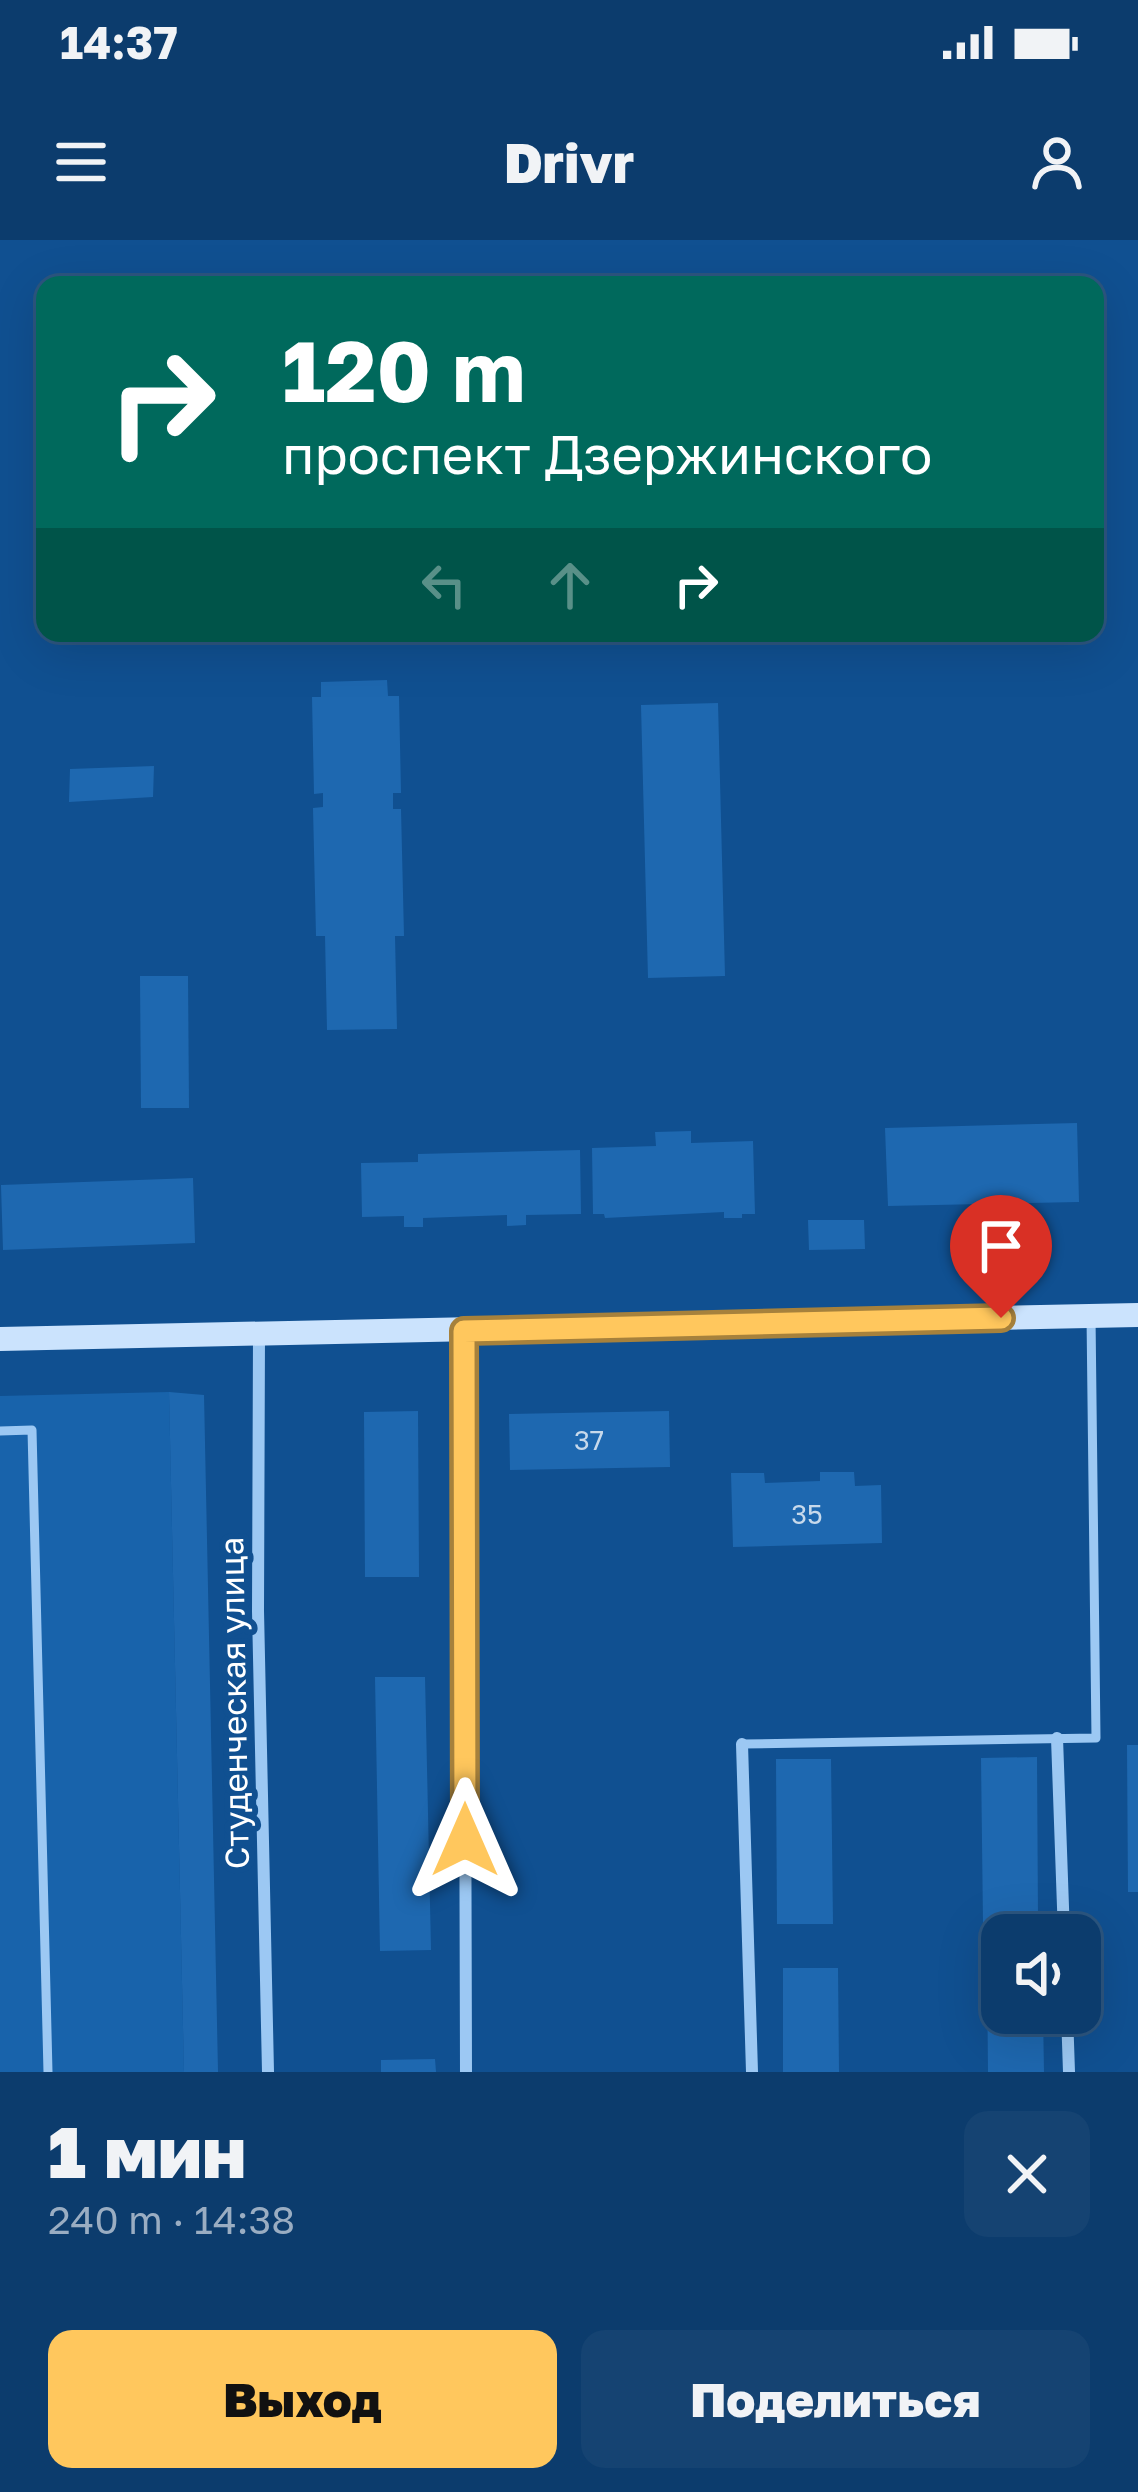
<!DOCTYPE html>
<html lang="ru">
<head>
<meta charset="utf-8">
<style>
	body { margin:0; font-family:"Golos Text",sans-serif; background:#154372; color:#f1f3f6; height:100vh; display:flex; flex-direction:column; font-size:45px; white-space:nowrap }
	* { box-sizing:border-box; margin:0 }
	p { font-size:39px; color:#9aadc2 }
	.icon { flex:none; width:66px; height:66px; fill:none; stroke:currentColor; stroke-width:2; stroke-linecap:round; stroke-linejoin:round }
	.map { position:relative; height:1832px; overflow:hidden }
	.sheet { display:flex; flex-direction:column; background:#0c3c6d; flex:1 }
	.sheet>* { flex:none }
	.banner { position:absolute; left:36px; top:36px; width:1068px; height:366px; border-radius:24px; box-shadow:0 12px 48px #0002,0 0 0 3px #2c5680; background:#00695c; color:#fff; overflow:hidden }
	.tools { position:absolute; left:981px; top:1674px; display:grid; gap:24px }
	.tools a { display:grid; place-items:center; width:120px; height:120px; border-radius:24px; background:#0c3c6d; box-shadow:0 12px 48px #0002,0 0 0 3px #2c5680; font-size:60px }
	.pin { position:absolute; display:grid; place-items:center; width:102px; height:102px; color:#fff; margin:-123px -51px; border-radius:50% 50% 50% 0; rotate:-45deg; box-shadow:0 0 12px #0007 }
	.pin .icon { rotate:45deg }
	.me { position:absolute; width:132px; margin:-66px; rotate:0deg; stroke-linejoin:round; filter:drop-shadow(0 0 9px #0008) }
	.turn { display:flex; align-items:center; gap:42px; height:252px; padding:0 48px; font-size:54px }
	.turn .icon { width:156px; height:156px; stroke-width:2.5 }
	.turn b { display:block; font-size:84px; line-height:102px }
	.lanes { display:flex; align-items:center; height:114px; padding:0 48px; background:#0003; justify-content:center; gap:60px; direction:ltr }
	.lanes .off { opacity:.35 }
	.round { display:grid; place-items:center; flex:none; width:126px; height:126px; border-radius:24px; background:#154372 }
	.headline { display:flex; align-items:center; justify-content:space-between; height:204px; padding:0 48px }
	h1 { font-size:72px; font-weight:800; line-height:90px }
	.primary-button { display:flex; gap:24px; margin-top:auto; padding:24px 48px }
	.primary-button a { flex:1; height:138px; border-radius:24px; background:#ffc75d; color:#111; font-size:48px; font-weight:800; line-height:138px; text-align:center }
	.primary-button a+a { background:#154372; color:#f1f3f6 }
	.status { display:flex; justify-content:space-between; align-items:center; height:84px; padding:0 60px; background:#0c3c6d; direction:ltr }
	.status svg { height:33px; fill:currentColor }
	header { display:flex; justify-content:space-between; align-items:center; height:156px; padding:0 48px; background:#0c3c6d; font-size:54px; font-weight:800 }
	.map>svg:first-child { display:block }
	.green { fill:#1863ab }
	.building { fill:#1e68b0 }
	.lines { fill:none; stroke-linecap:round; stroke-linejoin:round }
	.service { stroke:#9cc8f3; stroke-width:9 }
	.minor { stroke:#9cc8f3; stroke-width:12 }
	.secondary { stroke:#cbe3fd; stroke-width:24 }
	.route-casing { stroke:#a6813c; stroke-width:30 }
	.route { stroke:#ffc75d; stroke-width:21 }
	.labels { text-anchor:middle; stroke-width:12; stroke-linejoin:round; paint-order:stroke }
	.number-label { font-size:27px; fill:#c7d9eb }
	.street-label { font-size:33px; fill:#fff; stroke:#105091 }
</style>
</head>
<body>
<div class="status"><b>14:37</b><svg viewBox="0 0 49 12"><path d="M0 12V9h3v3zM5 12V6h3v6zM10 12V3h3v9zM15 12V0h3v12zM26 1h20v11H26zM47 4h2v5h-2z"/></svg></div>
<header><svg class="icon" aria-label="menu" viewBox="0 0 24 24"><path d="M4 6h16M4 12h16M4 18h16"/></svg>Drivr<svg class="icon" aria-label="person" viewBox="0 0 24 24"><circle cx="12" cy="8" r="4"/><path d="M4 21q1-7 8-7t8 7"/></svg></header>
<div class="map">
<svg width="1138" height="1832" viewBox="0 0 1138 1832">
	<rect width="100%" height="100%" fill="#105091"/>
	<polygon class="green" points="169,1152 184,1832 0,1832 0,1156"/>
	<g class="building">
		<polygon points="387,440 388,456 399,456 401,553 393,553 393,569 401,569 404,696 395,696 397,789 327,790 325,696 316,696 313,568 323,567 323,553 314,554 312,457 321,457 321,442"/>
		<polygon points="718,463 725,736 648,738 641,465"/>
		<polygon points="154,526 153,557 69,562 70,529"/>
		<polygon points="140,736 188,736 189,868 141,868"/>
		<polygon points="1077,883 1079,962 888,966 885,888"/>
		<polygon points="691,891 691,903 753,901 755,974 742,974 742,978 724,978 724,972 605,978 604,974 593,974 592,908 656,906 655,892"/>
		<polygon points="580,910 581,974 526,975 526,985 507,986 507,975 423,978 423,987 404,987 404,976 362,977 361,923 418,922 418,914"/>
		<polygon points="193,938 195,1003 3,1010 1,945"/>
		<polygon points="808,980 864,980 865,1009 809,1010"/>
		<polygon points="169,1152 204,1155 218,1832 184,1832"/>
		<polygon points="418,1171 419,1337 365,1337 364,1172"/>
		<polygon points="669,1171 670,1227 510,1230 509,1174"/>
		<polygon points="820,1232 854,1232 855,1246 881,1245 882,1303 733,1307 731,1233 764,1233 765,1243 820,1241"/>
		<polygon points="375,1437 425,1437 431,1710 380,1711"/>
		<polygon points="1127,1505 1138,1505 1138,1652 1128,1652"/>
		<polygon points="1037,1517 1038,1682 983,1683 981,1518"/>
		<polygon points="776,1519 831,1519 833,1684 777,1684"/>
		<polygon points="783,1728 838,1728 839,1832 783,1832"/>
		<polygon points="987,1730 1002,1730 1002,1773 1043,1773 1044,1832 988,1832"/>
		<polygon points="435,1819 436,1832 381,1832 381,1820"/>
	</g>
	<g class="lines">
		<g class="service">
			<polyline points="0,1191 32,1190 48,1832"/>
			<polyline points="742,1504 1096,1498 1091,1076"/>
		</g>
		<g class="minor">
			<polyline points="464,1091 466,1832"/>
			<polyline points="259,1094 258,1371 268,1832"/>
			<polyline points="1057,1498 1064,1695"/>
			<polyline points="742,1504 752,1832"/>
			<polyline points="1067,1773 1069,1832"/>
		</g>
		<polyline class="secondary" points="0,1099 1138,1075"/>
	</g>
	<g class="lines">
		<defs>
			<polyline id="route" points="465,1600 464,1091 1001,1078"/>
		</defs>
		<use href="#route" class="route-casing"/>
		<use href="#route" class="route"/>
	</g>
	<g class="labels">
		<g class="number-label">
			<text x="589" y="1210">37</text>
			<text x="807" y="1284">35</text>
		</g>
		<g class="street-label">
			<text transform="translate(234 1463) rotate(-91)" y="12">Студенческая улица</text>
		</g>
	</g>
</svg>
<div class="tools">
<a><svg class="icon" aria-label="sound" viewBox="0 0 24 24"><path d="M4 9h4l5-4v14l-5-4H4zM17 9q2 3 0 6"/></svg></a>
</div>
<div class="pin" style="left:1001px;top:1078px;background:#d93025"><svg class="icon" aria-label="arrive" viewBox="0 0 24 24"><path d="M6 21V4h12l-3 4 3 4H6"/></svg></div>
<svg class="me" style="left:465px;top:1600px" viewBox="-20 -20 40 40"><path d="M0-17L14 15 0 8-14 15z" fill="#ffc75d" stroke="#fff" stroke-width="4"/></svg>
<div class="banner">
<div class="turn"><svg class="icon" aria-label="right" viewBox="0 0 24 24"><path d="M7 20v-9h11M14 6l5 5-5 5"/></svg><div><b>120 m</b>проспект Дзержинского</div></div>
<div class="lanes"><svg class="icon off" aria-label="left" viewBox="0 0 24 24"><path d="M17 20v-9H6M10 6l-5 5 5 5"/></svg><svg class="icon off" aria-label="ahead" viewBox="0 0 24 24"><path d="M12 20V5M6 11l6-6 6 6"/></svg><svg class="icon" aria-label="right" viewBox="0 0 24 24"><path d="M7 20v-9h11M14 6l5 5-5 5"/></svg></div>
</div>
</div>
<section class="sheet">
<div class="headline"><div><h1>1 мин</h1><p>240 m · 14:38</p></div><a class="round"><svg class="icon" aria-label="close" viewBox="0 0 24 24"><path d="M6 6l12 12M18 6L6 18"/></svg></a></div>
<div class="primary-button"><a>Выход</a><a>Поделиться</a></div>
</section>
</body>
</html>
